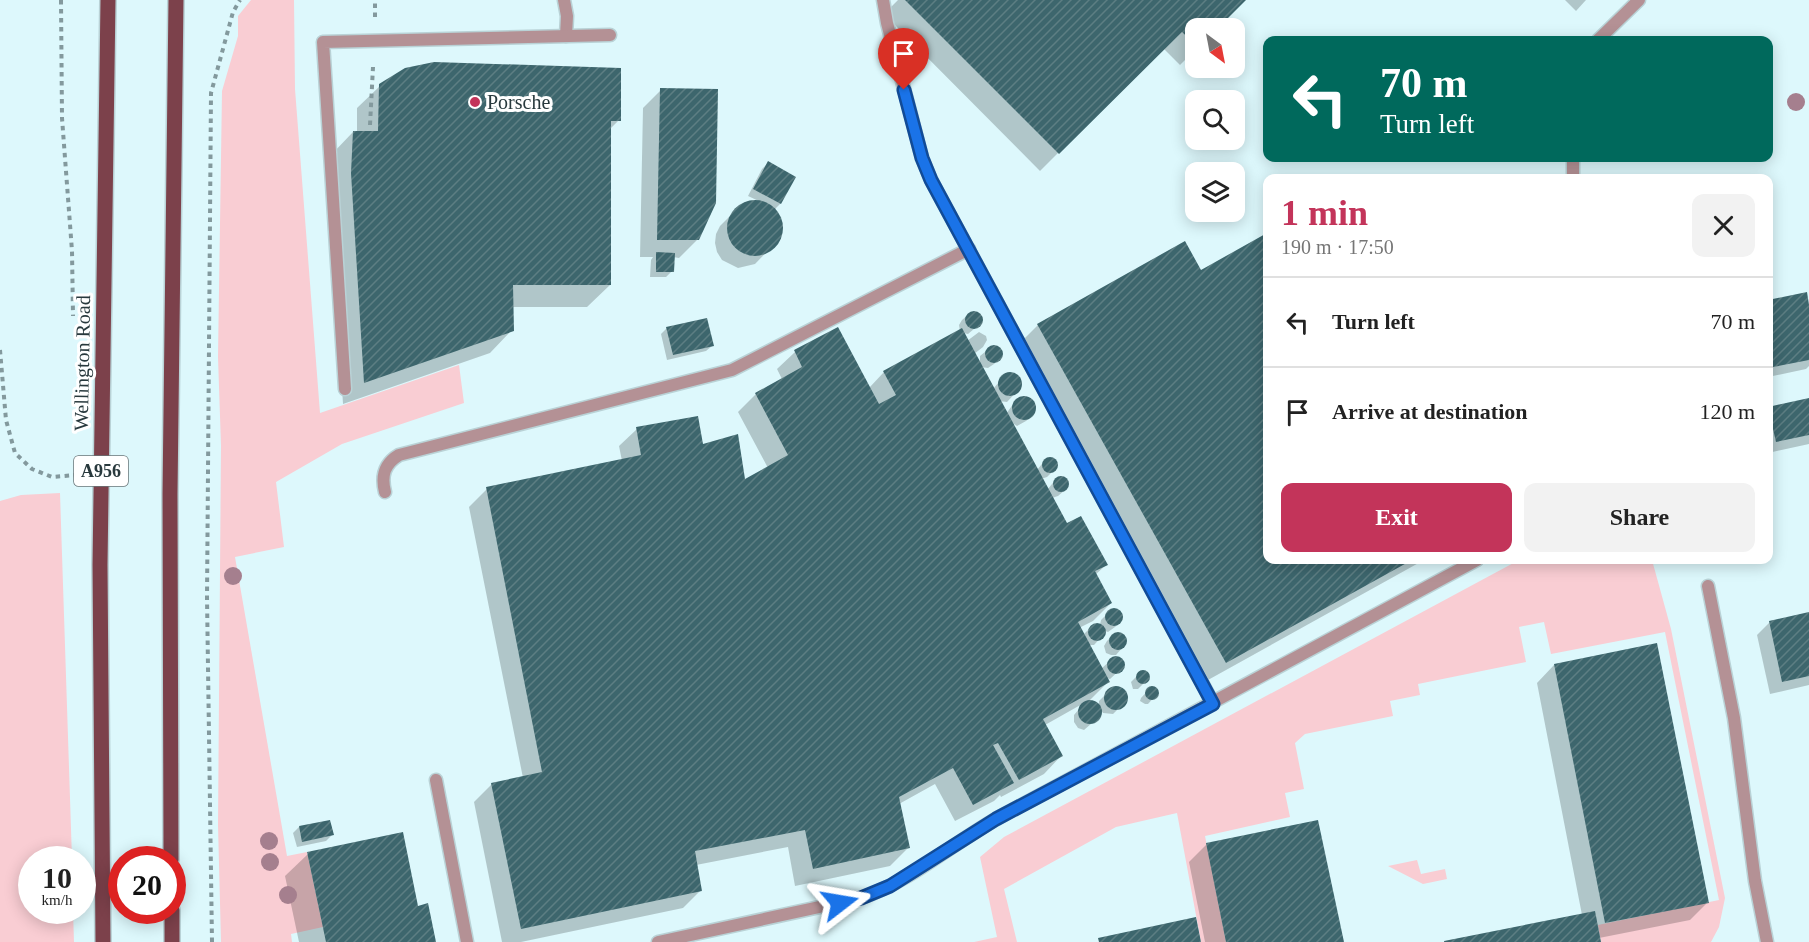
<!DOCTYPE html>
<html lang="en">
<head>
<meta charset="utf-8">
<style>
	body { margin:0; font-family:Georgia,serif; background:#f2f2f2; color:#222; height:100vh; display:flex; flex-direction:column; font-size:22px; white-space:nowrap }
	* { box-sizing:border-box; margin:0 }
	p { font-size:20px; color:#767676 }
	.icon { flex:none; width:33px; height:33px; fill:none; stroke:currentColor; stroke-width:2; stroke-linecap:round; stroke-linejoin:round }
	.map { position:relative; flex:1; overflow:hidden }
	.sheet { position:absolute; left:1263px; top:174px; width:510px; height:390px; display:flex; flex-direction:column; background:#fff; border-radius:12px; box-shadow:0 3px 15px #0003 }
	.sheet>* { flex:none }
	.top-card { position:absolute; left:1263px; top:36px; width:510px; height:126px; border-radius:12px; box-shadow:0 3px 15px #0003; background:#00695c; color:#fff; overflow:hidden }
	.needle { width:39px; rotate:148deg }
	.controls { position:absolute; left:1185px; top:18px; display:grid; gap:12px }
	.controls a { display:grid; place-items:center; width:60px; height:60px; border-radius:12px; background:#fff; box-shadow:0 3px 15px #0003; font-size:30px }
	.speed { position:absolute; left:18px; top:846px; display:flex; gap:12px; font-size:30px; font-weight:700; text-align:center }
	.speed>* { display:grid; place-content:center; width:78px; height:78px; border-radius:50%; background:#fff; box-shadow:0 3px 15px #0003; line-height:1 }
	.speed small { font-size:15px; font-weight:400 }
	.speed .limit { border:9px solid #d22; background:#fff; color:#111 }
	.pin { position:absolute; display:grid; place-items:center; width:51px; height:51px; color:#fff; margin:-62px -26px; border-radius:50% 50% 50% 0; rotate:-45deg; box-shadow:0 0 6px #0007 }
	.pin .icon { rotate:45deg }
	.me { position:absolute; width:66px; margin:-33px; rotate:76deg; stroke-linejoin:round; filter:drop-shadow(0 0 4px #0008) }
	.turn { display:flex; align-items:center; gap:21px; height:126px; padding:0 18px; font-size:27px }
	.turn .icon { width:78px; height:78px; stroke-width:2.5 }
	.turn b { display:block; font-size:42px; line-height:51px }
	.round { display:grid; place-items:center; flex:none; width:63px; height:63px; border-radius:12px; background:#f2f2f2 }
	.headline { display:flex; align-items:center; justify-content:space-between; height:102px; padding:0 18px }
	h1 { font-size:36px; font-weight:700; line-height:45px; color:#c3345a }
	.cta { display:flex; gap:12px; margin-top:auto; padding:12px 18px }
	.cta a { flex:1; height:69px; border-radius:12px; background:#c3345a; color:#fff; font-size:24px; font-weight:700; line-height:69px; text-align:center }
	.cta a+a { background:#f2f2f2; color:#222 }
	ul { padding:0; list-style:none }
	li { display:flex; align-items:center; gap:18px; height:90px; padding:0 18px; border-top:2px solid #e0e0e0 }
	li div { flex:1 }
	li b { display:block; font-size:22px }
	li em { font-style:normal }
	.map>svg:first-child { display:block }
	.green { fill:#f9cdd3 }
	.shadow { fill:#0003 }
	.building { fill:url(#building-hatch) }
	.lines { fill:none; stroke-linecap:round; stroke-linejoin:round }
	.service-casing { stroke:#b9d2d6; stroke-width:15 }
	.primary-casing { stroke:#b9d2d6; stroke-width:18 }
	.path { stroke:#83999d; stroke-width:4; stroke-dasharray:4.5 4.5; stroke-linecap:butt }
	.service { stroke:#b49195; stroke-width:12 }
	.primary { stroke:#7c414b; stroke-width:15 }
	.tree { fill:#a57f8e }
	.route-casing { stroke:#114b97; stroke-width:15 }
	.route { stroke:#1a73e8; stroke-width:10 }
	.poi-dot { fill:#c3345a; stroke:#fff; stroke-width:2 }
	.labels { text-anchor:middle; stroke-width:6; stroke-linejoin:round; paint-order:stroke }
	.shield { fill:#fff; stroke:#687477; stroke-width:1.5 }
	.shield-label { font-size:18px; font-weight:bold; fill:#28393d }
	.poi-label { font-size:20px; fill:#28393d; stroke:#fff; text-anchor:start }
	.street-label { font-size:20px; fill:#28393d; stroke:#fff }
</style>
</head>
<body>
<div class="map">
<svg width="1809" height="942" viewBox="0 0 1809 942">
	<defs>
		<pattern id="building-hatch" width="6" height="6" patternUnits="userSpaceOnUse" patternTransform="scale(1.5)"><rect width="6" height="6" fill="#3d666d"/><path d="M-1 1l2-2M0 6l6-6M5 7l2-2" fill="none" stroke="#5d7e83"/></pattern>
	</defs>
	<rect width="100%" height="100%" fill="#ddf8fc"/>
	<g class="green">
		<polygon points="251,0 294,0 295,89 320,413 459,365 464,403 342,444 276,482 284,547 235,557 287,856 307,852 323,927 291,934 292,942 221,942 218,825 221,446 218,357 222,91 238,36 238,16"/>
		<polygon points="60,493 72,859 32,860 32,910 73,911 74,942 0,942 0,501 21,495"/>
		<polygon points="1519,560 1652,560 1671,629 1725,898 1719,927 1711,942 1601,942 1598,925 1719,900 1665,632 1551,654 1544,622 1519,627 1526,662 1418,684 1420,695 1390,701 1393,716 1305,734 1295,743 1304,789 1285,793 1290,817 1205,836 1226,942 1201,942 1177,813 1116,827 1004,889 1017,942 974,942 997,937 980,857 1004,837"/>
		<polygon points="1417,860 1421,874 1445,869 1447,879 1423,884 1388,866"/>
	</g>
	<g class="shadow">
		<polygon points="898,0 1244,0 1216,28 1196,28 1196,49 1180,65 1163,48 1040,171 884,14"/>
		<polygon points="1565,0 1586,0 1576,11"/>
		<polygon points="380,86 619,120 609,130 610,285 587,307 512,307 512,330 490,353 343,404 330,197 331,155 353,132 357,132 357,108"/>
		<polygon points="661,90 697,240 679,258 673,257 672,271 666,277 650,277 651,260 653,257 640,257 643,108"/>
		<polygon points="768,163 794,177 780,204 774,210 781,222 779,239 755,264 738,268 722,260 717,252 715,243 716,234 720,226 740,206 748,203 763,203 748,196 762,169"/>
		<polygon points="1266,235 1268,560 1424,560 1208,680 1020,343 1038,325 1200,272"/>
		<polygon points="1768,302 1809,312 1809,366 1806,369 1768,377"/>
		<polygon points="976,313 981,318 981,323 968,334 963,333 967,341 979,332 986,336 987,340 983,347 974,354 980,365 980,356 991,347 998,348 1001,352 1001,357 994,364 988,368 981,367 993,389 1006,374 1013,374 1019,378 1020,388 1007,402 999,401 1006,414 1016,400 1023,397 1030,399 1035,408 1033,415 1026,421 1017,426 1011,422 1037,470 1046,459 1050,458 1056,462 1057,466 1054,470 1047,477 1041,479 1047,490 1057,478 1061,477 1067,481 1068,485 1065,490 1058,496 1052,498 1066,525 1106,565 1095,575 1111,603 1093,621 1079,628 1083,635 1094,624 1100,625 1101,620 1111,610 1119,611 1122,615 1121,621 1115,627 1108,632 1105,631 1104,634 1094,645 1088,645 1101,669 1113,658 1121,659 1123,667 1110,679 1106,678 1108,682 1087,703 1095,703 1099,709 1099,701 1111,689 1121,689 1126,697 1124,703 1113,714 1103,713 1101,710 1099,717 1084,730 1078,728 1074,722 1074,715 1084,703 1045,725 1061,756 1044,774 1001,797 1000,795 994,801 955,821 935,784 899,804 908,848 890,866 795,886 788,847 696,865 701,890 683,908 521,942 502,942 474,802 492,784 523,778 469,507 487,489 622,461 619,446 637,429 702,445 743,481 768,468 738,412 756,394 782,379 777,369 795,352 837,329 869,388 884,372 960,331 959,325 962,320 969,314"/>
		<polygon points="667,328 712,346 706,351 667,360 661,334"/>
		<polygon points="1809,400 1809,444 1768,453 1769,408"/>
		<polygon points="1809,614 1809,685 1770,694 1757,635 1769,623"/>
		<polygon points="1121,634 1125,637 1126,642 1122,648 1116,655 1111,655 1106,653 1104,646 1107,641 1113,635"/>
		<polygon points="1554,665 1708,902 1690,920 1599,938 1600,942 1446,942 1582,915 1537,683"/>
		<polygon points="1140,673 1145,673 1147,675 1147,680 1138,689 1133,689 1131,682"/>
		<polygon points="1150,688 1154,688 1157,694 1148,704 1145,704 1140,701 1141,698"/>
		<polygon points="329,821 332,835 326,841 297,847 293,833 299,827"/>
		<polygon points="1207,844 1342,942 1205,942 1189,862"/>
		<polygon points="308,854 417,907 435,942 299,942 285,876"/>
	</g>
	<g class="building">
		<polygon points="905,0 1246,0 1218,28 1196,28 1196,45 1182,32 1059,154"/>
		<polygon points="434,62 621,68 621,121 611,121 611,285 513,285 514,331 364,383 351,173 353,131 378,131 379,84 405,68"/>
		<polygon points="660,88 718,89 716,203 699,240 657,240"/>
		<polygon points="768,161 796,177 781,204 753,189"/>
		<circle cx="755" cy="228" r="28"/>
		<polygon points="1267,233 1268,560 1412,560 1226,663 1037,324 1185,241 1201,270"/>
		<polygon points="656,252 675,253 674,272 656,272"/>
		<polygon points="1807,292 1809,305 1809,360 1768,368 1768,300"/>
		<circle cx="974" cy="320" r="9"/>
		<polygon points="707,318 714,346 673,355 666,327"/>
		<polygon points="838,327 879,404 896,395 883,371 962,328 1067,523 1081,516 1108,565 1095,571 1112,603 1078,622 1110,682 1043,719 1063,756 1019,780 998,743 993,745 1014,783 973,805 953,768 899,797 910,848 813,869 805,830 695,851 702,891 521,929 491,783 542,772 486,487 641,455 636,427 698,416 703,444 738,434 745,479 788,455 755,393 802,367 794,350"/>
		<circle cx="994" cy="354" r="9"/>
		<circle cx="1010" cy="384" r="12"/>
		<circle cx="1024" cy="408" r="12"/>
		<polygon points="1809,398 1809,435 1776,442 1768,407"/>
		<circle cx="1050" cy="465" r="8"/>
		<circle cx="1061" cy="484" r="8"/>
		<circle cx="1114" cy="617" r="9"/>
		<polygon points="1809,612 1809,676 1782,682 1769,621"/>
		<circle cx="1097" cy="632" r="9"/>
		<circle cx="1118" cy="641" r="9"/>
		<polygon points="1657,643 1709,903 1605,923 1554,664"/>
		<circle cx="1116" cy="665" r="9"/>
		<circle cx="1143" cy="677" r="7"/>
		<circle cx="1116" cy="698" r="12"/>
		<circle cx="1152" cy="693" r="7"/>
		<circle cx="1090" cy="712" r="12"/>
		<polygon points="330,820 334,835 302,842 299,826"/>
		<polygon points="1318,820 1344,942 1226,942 1206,843"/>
		<polygon points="403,832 418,906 428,903 436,942 326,942 307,852"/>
		<polygon points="1595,911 1601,942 1444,942 1444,941"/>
		<polygon points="1196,917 1201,942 1099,942 1098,938"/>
	</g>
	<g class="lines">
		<defs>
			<g id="service">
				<polyline points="564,0 567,16 566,36"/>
				<polyline points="883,0 887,23 922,158 931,180 1213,703"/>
				<polyline points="1598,40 1639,0"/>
				<polyline points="1573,178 1573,158"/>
				<polyline points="345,389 323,42 610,35"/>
				<path d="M385,492C381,476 384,464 399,455L732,370L969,249"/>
				<polyline points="1708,586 1734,718 1755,881 1767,942"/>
				<polyline points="436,780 467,942"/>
				<path d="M658,942L861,898C914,880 956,840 1005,814C1163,730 1320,645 1477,560"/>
			</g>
			<g id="primary">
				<polyline points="171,860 170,494 176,0"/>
				<polyline points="172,910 172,942"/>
				<polyline points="103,942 100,565 108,0"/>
			</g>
		</defs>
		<use href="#service" class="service-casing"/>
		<use href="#primary" class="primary-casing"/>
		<g class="path">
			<polyline points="61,0 62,118 72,251 73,316"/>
			<polyline points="375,17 375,0"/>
			<polyline points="370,125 373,67"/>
			<polyline points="0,350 6,420 15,453 32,469 52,477 76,475"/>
			<polyline points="212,942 207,598 211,93 233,12 240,0"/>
		</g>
		<use href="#service" class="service"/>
		<use href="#primary" class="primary"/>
	</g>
	<g class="tree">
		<circle cx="1796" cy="102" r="9"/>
		<circle cx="233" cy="576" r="9"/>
		<circle cx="269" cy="841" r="9"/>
		<circle cx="270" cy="862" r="9"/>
		<circle cx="288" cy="895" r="9"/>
	</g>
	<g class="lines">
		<defs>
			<polyline id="route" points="840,903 861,898 890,886 996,819 1213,704 931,180 922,158 904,90"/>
		</defs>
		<use href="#route" class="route-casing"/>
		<use href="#route" class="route"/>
	</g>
	<circle class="poi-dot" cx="475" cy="102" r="6"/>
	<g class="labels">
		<rect class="shield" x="74" y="456" width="54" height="30" rx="4.5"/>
		<g class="shield-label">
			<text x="101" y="477">A956</text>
		</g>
		<g class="poi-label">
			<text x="487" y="109">Porsche</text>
		</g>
		<g class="street-label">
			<text transform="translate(82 363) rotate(-89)" y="7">Wellington Road</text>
		</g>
	</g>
</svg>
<div class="controls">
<a><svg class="needle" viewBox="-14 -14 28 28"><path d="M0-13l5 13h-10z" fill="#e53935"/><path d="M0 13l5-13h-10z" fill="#767676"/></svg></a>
<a><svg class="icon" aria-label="search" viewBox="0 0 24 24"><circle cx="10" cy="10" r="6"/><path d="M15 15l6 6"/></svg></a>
<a><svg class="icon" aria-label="layers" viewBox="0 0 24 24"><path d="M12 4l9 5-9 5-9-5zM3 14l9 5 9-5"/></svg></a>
</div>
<div class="speed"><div>10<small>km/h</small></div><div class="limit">20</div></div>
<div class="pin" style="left:904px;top:90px;background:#d93025"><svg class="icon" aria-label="arrive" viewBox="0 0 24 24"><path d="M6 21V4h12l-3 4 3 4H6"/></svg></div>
<svg class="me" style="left:840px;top:903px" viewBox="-20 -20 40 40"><path d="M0-17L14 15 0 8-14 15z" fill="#1a73e8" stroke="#fff" stroke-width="4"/></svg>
<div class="top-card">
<div class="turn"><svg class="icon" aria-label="left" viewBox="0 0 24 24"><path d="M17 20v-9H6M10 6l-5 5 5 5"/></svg><div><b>70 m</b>Turn left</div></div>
</div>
<section class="sheet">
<div class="headline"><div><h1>1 min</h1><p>190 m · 17:50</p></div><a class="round"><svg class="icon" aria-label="close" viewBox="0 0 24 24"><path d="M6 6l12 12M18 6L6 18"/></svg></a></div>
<ul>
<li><svg class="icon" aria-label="left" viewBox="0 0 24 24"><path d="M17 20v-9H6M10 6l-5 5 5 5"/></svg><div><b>Turn left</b></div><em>70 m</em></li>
<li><svg class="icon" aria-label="arrive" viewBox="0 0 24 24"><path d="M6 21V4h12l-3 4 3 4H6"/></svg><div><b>Arrive at destination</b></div><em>120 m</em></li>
</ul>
<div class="cta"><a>Exit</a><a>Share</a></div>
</section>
</div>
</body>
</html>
